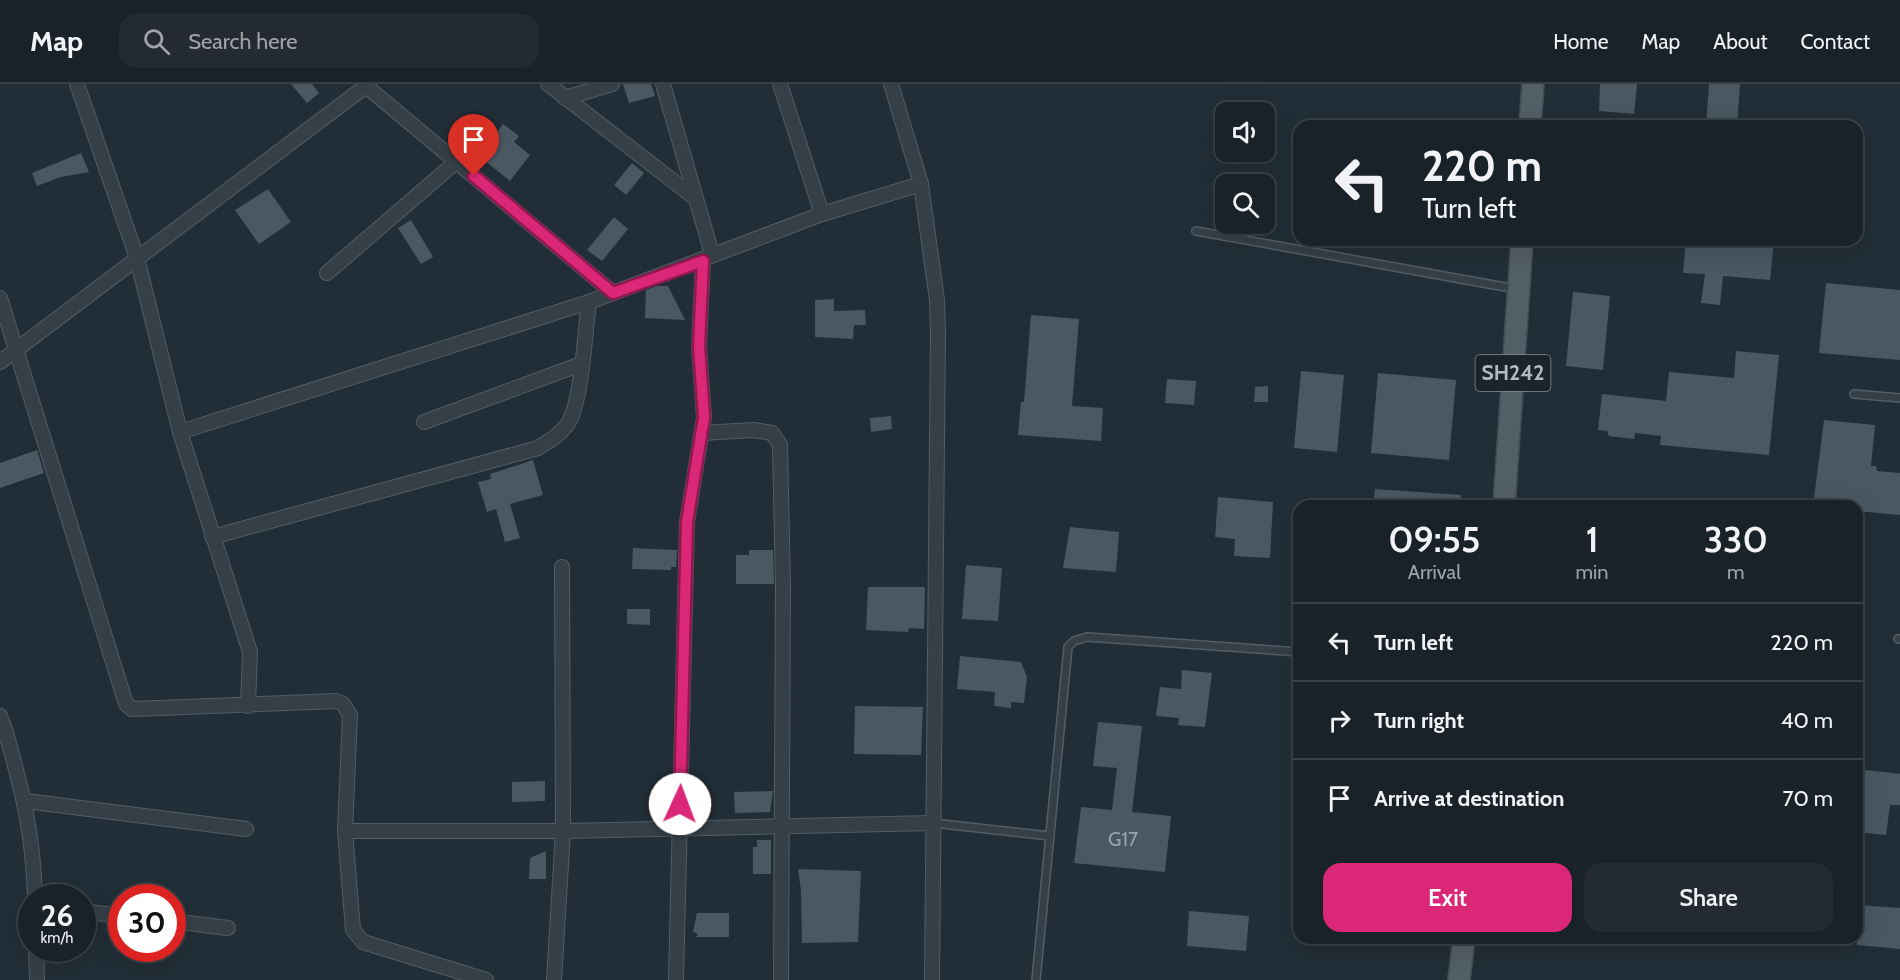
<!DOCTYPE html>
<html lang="en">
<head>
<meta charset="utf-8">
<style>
	body { margin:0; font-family:Cabin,sans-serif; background:#232a31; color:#f1f3f6; height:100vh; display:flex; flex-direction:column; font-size:22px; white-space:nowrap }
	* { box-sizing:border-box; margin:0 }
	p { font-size:20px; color:#9fa4a8 }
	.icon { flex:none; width:33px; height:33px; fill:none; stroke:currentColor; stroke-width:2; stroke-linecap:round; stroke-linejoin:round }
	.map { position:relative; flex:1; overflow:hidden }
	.drawer { position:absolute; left:1293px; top:416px; width:570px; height:444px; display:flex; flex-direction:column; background:#1a2229; border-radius:18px; box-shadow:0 6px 24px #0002,0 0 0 2px #383f46 }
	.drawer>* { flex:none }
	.hud { position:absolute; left:1293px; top:36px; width:570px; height:126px; border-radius:18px; box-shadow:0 6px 24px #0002,0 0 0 2px #383f46; background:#1a2229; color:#f1f3f6; overflow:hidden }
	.fabs { position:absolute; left:1215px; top:18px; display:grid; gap:12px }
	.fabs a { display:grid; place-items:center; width:60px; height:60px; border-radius:12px; background:#1a2229; box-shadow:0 6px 24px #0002,0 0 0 2px #383f46; font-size:30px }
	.speed { position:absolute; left:18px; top:800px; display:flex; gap:12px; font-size:30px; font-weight:700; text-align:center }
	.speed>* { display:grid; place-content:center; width:78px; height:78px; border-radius:50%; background:#1a2229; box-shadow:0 6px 24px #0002,0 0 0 2px #383f46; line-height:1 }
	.speed small { font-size:15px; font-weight:400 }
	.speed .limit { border:9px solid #d22; background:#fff; color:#111 }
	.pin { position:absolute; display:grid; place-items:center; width:51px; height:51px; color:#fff; margin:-62px -26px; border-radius:50% 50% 50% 0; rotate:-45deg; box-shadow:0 0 6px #0007 }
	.pin .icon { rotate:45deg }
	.me { position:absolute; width:66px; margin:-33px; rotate:2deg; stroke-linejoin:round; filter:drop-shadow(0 0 4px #0008) }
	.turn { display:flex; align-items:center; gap:21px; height:126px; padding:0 30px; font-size:27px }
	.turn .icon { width:78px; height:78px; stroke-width:2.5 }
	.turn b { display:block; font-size:42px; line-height:51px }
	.eta { display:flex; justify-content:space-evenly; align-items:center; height:102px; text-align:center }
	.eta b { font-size:36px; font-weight:600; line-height:42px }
	.cta { display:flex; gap:12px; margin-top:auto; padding:12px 30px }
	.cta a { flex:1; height:69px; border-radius:18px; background:#db2777; color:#fff; font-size:24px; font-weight:600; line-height:69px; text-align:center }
	.cta a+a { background:#232a31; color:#f1f3f6 }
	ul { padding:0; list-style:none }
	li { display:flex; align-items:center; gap:18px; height:78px; padding:0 30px; border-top:2px solid #383f46 }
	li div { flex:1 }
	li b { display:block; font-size:22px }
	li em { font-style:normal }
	header { display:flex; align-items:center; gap:36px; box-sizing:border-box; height:84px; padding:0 30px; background:#1a2229; border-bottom:2px solid #383f46 }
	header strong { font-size:28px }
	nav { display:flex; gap:33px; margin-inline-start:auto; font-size:21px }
	.search { width:420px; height:54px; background:#232a31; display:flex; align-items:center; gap:15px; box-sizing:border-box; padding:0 21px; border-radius:18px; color:#9fa4a8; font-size:22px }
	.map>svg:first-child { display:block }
	.building { fill:#4a5862 }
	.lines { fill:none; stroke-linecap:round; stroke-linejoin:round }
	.service-casing { stroke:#535d65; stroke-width:10 }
	.minor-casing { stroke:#535d65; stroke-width:16 }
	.primary-casing { stroke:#424b54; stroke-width:24 }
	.service { stroke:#353f47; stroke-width:7 }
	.minor { stroke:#353f47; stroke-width:14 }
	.primary { stroke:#535f67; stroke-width:21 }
	.route-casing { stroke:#8e194d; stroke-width:15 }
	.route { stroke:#db2777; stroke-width:10 }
	.labels { text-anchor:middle; stroke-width:5; stroke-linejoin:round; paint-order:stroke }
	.number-label { font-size:20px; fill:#96a2ac }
	.shield { fill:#1b242c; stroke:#838d96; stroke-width:1.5 }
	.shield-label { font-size:21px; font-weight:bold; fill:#b0bac4 }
</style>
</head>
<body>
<header>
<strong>Map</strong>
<div class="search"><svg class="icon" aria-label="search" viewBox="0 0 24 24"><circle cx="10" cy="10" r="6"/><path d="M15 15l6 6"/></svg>Search here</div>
<nav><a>Home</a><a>Map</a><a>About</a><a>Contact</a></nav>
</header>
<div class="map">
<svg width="1900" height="896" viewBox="0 0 1900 896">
	<rect width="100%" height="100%" fill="#222e37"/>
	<g class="building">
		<polygon points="291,0 312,0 319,9 307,19"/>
		<polygon points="623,0 651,0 655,12 629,19"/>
		<polygon points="1600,0 1637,0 1634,30 1599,27"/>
		<polygon points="1709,0 1740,0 1737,42 1706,42"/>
		<polygon points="503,40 519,52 514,58 530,71 510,97 484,76 494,63 489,59"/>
		<polygon points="81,69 89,88 61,93 37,102 32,89"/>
		<polygon points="632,79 644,89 626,111 614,101"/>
		<polygon points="268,105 291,138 259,160 235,126"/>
		<polygon points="614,133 628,145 602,177 587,166"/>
		<polygon points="411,136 433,173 421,180 398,144"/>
		<polygon points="1686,156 1774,156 1770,196 1723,192 1720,221 1701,219 1705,190 1683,189"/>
		<polygon points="1826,199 1900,206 1900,276 1819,269"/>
		<polygon points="657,202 668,202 685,236 645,234 646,206"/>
		<polygon points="1573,208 1610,212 1603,286 1566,282"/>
		<polygon points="834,215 834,227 865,226 866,241 854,241 853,255 815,253 815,216"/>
		<polygon points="1031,231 1079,235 1072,322 1103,324 1101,357 1018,351 1021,318 1024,318"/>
		<polygon points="1736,267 1779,271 1769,371 1660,361 1661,352 1635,349 1634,355 1609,352 1607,347 1598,346 1602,310 1666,317 1669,288 1734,294"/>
		<polygon points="1301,287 1344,291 1337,368 1294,364"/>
		<polygon points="1378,289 1456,296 1449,376 1371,369"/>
		<polygon points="1167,295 1196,297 1194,321 1165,319"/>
		<polygon points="1268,302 1268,318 1254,318 1255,303"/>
		<polygon points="891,332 892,345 871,348 870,334"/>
		<polygon points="1824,336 1875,341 1871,382 1876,382 1877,387 1900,389 1900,431 1857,427 1857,422 1813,422"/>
		<polygon points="37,366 44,389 0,404 0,379"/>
		<polygon points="533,376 543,411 510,420 520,454 505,458 496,425 487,428 478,398 491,395 490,390"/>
		<polygon points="1375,405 1461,411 1460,422 1373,422"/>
		<polygon points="1218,413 1273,418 1270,474 1234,472 1235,455 1215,453"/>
		<polygon points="1070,443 1119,448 1116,488 1063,484"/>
		<polygon points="633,464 677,466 676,483 671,483 671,486 632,485"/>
		<polygon points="749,466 773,466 774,500 736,500 736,471 749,471"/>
		<polygon points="966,481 1002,484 998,537 962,535"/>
		<polygon points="868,503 925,503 924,545 909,544 908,548 866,546"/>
		<polygon points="627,525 650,525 650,541 627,540"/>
		<polygon points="960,572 1021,578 1027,593 1024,619 1011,618 1011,624 994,622 995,608 957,605"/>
		<polygon points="1182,586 1212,589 1205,643 1178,641 1179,634 1156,632 1160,603 1181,605"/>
		<polygon points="855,622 923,623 921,671 854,670"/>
		<polygon points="1098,638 1142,642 1132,728 1171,732 1165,788 1074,779 1081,723 1112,726 1117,684 1093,682"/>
		<polygon points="1857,685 1900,690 1900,721 1890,721 1886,751 1857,748"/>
		<polygon points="545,697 545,717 512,718 512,698"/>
		<polygon points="773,707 770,728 735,729 734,708"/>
		<polygon points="757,756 771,756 771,790 753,790 753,763 757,763"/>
		<polygon points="546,767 546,795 529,795 530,774"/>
		<polygon points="798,785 861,787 858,858 802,859 801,807"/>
		<polygon points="1857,821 1900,824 1900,865 1857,861"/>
		<polygon points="1189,827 1249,832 1246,867 1187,862"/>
		<polygon points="697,829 729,829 729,853 696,853 698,850 693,848"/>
	</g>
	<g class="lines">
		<defs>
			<g id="service">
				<polyline points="1196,147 1516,205"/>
				<polyline points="1854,310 1900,314"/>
				<polyline points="1898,555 1900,555"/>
				<polyline points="933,739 1050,752"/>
				<polyline points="1036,896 1068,563 1074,557 1087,553 1299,568"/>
			</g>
			<g id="minor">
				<polyline points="77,0 137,174 180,348 250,568 248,622"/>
				<polyline points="368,0 366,2 613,209"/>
				<polyline points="548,0 695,114"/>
				<polyline points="663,0 712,170"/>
				<polyline points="780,0 822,130"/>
				<polyline points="565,14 612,0"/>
				<polyline points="921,100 937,216 938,249 932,896"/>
				<polyline points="327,189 456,78"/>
				<polyline points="0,214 126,620 132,625 336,617 343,620 350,631 345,747 353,846 363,858 486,896"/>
				<polyline points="0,278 366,2 363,0"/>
				<polyline points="424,338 581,280"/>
				<polyline points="180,348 589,218"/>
				<polyline points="702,349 754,346 772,349 780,361 783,502 781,896"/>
				<path d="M212,453L538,364C549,357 560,351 567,341C582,321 585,246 589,218L822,130L921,100L891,0"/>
				<polyline points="0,632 6,649 0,649"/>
				<path d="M6,649C23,709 33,750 35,813"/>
				<polyline points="26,717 246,745"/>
				<polyline points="345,747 563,747 933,739"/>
				<polyline points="82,827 122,832"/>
				<polyline points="172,837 228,844"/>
				<polyline points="36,864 37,896"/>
				<polyline points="554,896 563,747 562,483"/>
				<polyline points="676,896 687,438 704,333 699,262 703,177"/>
			</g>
			<g id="primary">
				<polyline points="1530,42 1533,0"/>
				<polyline points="1504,422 1522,156"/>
				<polyline points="1459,896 1464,854"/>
			</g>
		</defs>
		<use href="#service" class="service-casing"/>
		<use href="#minor" class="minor-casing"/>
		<use href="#primary" class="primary-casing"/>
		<use href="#service" class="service"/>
		<use href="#minor" class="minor"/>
		<use href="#primary" class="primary"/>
	</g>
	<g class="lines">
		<defs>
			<polyline id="route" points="474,92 613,209 703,177 699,262 704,333 687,438 680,720"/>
		</defs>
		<use href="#route" class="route-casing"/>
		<use href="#route" class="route"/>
	</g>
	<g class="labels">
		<g class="number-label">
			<text x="1123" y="762">G17</text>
		</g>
		<rect class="shield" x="1475.5" y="271" width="75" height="36" rx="4.5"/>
		<g class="shield-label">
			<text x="1513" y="296">SH242</text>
		</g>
	</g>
</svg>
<div class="fabs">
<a><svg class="icon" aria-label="sound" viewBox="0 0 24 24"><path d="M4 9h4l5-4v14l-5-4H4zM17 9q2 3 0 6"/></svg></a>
<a><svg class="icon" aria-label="search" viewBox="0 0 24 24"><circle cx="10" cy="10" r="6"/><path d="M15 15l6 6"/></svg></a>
</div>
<div class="speed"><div>26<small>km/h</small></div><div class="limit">30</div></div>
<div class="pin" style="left:474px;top:92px;background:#d93025"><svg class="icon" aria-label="arrive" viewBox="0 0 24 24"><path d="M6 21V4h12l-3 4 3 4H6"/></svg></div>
<svg class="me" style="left:680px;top:720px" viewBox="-20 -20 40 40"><circle r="19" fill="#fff"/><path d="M0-13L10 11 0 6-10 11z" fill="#db2777"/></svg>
<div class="hud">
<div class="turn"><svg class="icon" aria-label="left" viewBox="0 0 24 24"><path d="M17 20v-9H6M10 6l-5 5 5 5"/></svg><div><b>220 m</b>Turn left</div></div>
</div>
<section class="drawer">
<div class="eta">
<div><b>09:55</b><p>Arrival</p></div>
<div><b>1</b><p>min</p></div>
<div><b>330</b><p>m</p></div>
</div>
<ul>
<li><svg class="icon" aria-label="left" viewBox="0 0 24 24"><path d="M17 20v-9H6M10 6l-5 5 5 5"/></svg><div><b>Turn left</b></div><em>220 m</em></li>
<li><svg class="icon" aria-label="right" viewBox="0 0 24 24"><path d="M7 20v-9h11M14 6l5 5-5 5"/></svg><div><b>Turn right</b></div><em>40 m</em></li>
<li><svg class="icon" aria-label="arrive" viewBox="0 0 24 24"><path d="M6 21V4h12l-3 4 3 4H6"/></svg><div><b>Arrive at destination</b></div><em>70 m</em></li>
</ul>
<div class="cta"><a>Exit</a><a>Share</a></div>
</section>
</div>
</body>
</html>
